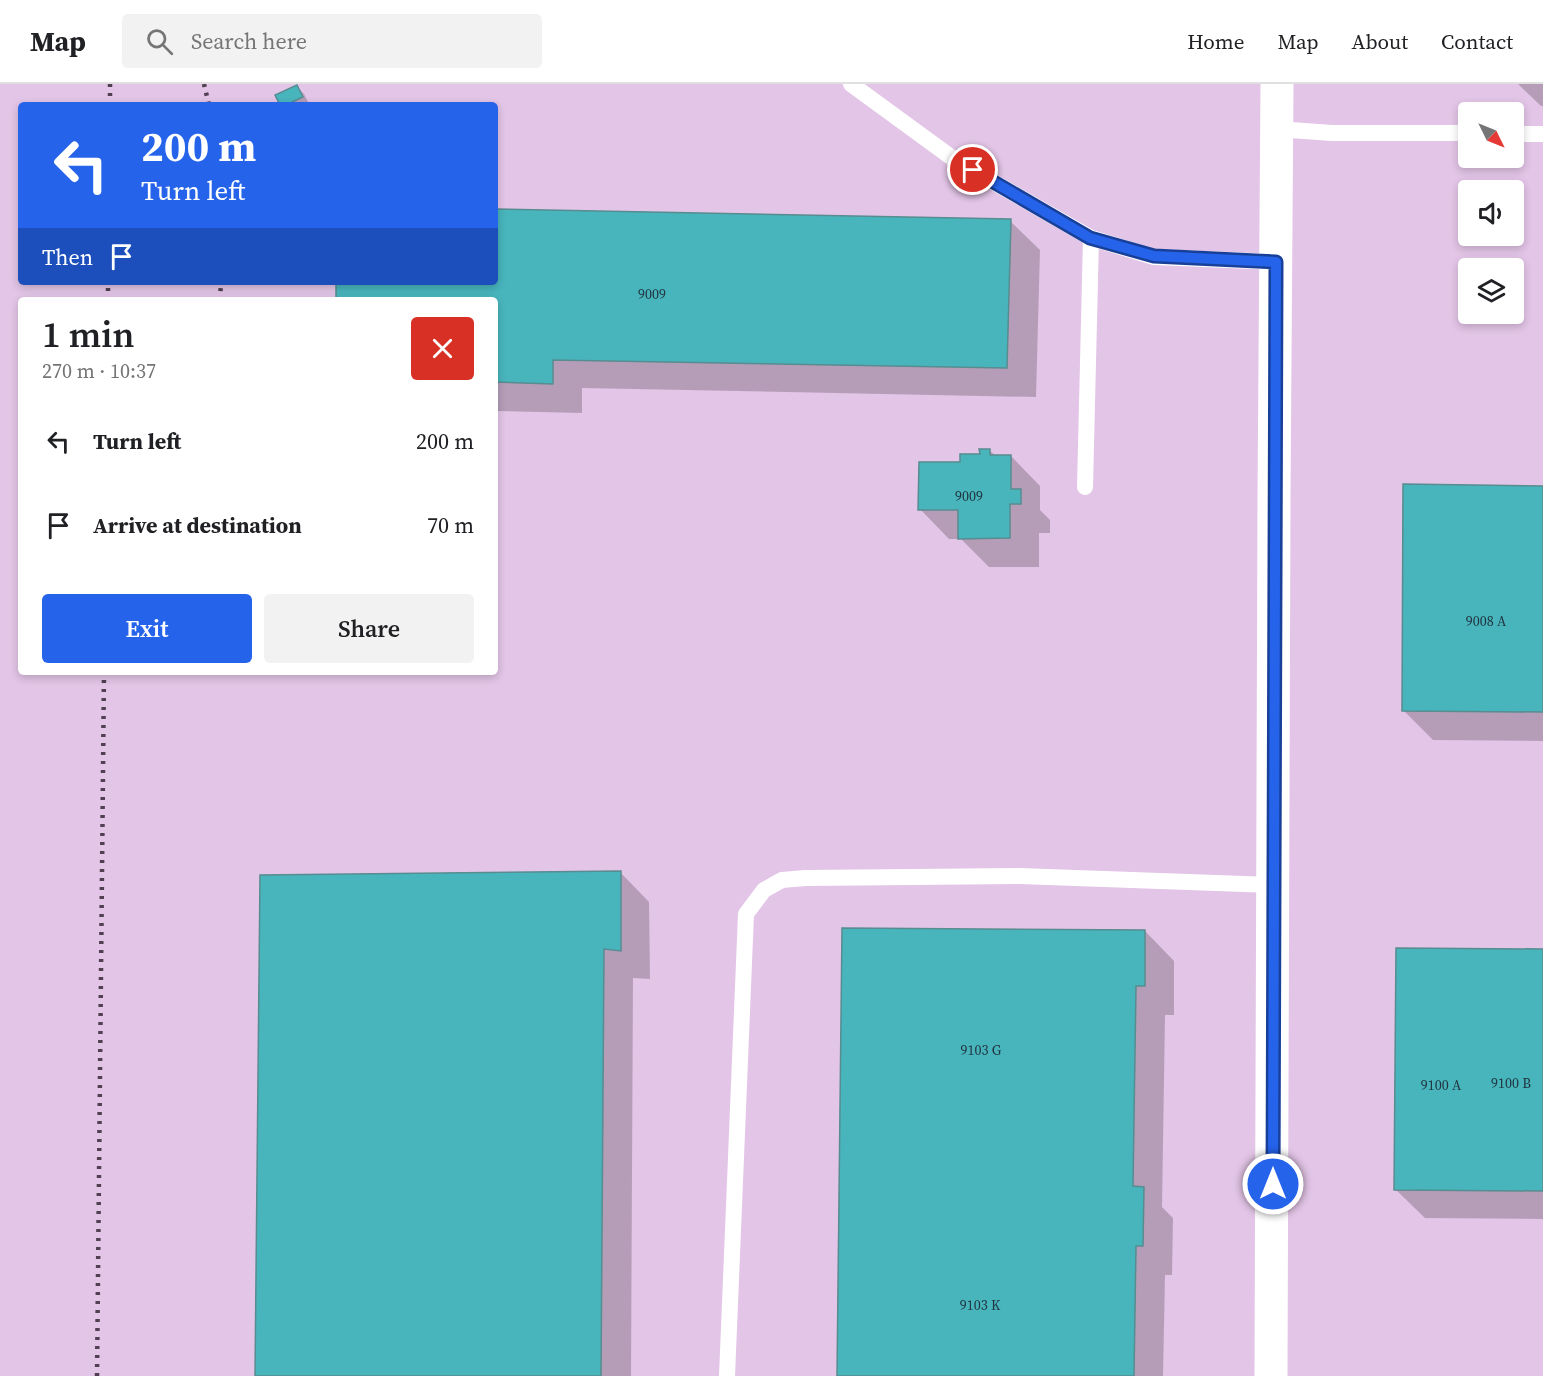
<!DOCTYPE html>
<html lang="en">
<head>
<meta charset="utf-8">
<style>
	body { margin:0; font-family:"Source Serif 4",serif; background:#f2f2f2; color:#202124; height:100vh; display:flex; flex-direction:column; font-size:22px; white-space:nowrap }
	* { box-sizing:border-box; margin:0 }
	p { font-size:20px; color:#757577 }
	.icon { flex:none; width:33px; height:33px; fill:none; stroke:currentColor; stroke-width:2; stroke-linecap:round; stroke-linejoin:round }
	.map { position:relative; flex:1; overflow:hidden }
	.panel { position:absolute; left:18px; top:213px; width:480px; height:378px; display:flex; flex-direction:column; background:#fff; border-radius:6px; box-shadow:0 3px 9px #0003 }
	.panel>* { flex:none }
	.guide { position:absolute; left:18px; top:18px; width:480px; height:183px; border-radius:6px; box-shadow:0 3px 9px #0003; background:#2563eb; color:#fff; overflow:hidden }
	.needle { width:39px; rotate:133deg }
	.buttons { position:absolute; left:1458px; top:18px; display:grid; gap:12px }
	.buttons a { display:grid; place-items:center; width:66px; height:66px; border-radius:6px; background:#fff; box-shadow:0 3px 9px #0003; font-size:30px }
	.pin { position:absolute; display:grid; place-items:center; width:51px; height:51px; color:#fff; margin:-26px; border:3px solid #fff; border-radius:50%; box-shadow:0 2px 6px #0007 }
	.me { position:absolute; width:66px; margin:-33px; rotate:0deg; stroke-linejoin:round; filter:drop-shadow(0 0 4px #0008) }
	.turn { display:flex; align-items:center; gap:21px; height:126px; padding:0 24px; font-size:27px }
	.turn .icon { width:78px; height:78px; stroke-width:2.5 }
	.turn b { display:block; font-size:42px; line-height:51px }
	.then { display:flex; align-items:center; height:57px; padding:0 24px; background:#0003; gap:12px; font-size:22px }
	.round { display:grid; place-items:center; flex:none; width:63px; height:63px; border-radius:6px; background:#f2f2f2 }
	.overview { display:flex; align-items:center; justify-content:space-between; height:102px; padding:0 24px }
	h1 { font-size:36px; font-weight:600; line-height:45px }
	.primary-button { display:flex; gap:12px; margin-top:auto; padding:12px 24px }
	.primary-button a { flex:1; height:69px; border-radius:6px; background:#2563eb; color:#fff; font-size:24px; font-weight:600; line-height:69px; text-align:center }
	.primary-button a+a { background:#f2f2f2; color:#202124 }
	ul { padding:0; list-style:none }
	li { display:flex; align-items:center; gap:18px; height:84px; padding:0 24px }
	li div { flex:1 }
	li b { display:block; font-size:22px }
	li em { font-style:normal }
	header { display:flex; align-items:center; gap:36px; box-sizing:border-box; height:84px; padding:0 30px; background:#fff; border-bottom:2px solid #e0e0e0 }
	header strong { font-size:28px }
	nav { display:flex; gap:33px; margin-inline-start:auto; font-size:21px }
	.search { width:420px; height:54px; background:#f2f2f2; display:flex; align-items:center; gap:15px; box-sizing:border-box; padding:0 21px; border-radius:6px; color:#757577; font-size:22px }
	.map>svg:first-child { display:block }
	.shadow { fill:#0003 }
	.building { fill:#48b5bd; stroke:#578c90; stroke-width:1.5 }
	.lines { fill:none; stroke-linecap:round; stroke-linejoin:round }
	.service { stroke:#fff; stroke-width:16 }
	.minor { stroke:#fff; stroke-width:33 }
	.rail { stroke:#504052; stroke-width:4.5; stroke-dasharray:3 6; stroke-linecap:butt }
	.route-casing { stroke:#184099; stroke-width:15 }
	.route { stroke:#2563eb; stroke-width:10 }
	.labels { text-anchor:middle; stroke-width:4.5; stroke-linejoin:round; paint-order:stroke }
	.number-label { font-size:14px; fill:#213540 }
</style>
</head>
<body>
<header>
<strong>Map</strong>
<div class="search"><svg class="icon" aria-label="search" viewBox="0 0 24 24"><circle cx="10" cy="10" r="6"/><path d="M15 15l6 6"/></svg>Search here</div>
<nav><a>Home</a><a>Map</a><a>About</a><a>Contact</a></nav>
</header>
<div class="map">
<svg width="1543" height="1292" viewBox="0 0 1543 1292">
	<rect width="100%" height="100%" fill="#e3c5e7"/>
	<g class="shadow">
		<polygon points="1518,0 1543,0 1543,22 1541,22"/>
		<polygon points="297,3 304,10 309,20 282,21"/>
		<polygon points="495,127 1010,137 1040,166 1036,313 582,304 582,329 495,327 495,216 337,216 338,199 311,198 495,198"/>
		<polygon points="989,366 996,372 1011,372 1040,402 1040,426 1050,436 1050,449 1039,449 1039,483 989,483 961,455 949,455 920,425 962,379 981,372"/>
		<polygon points="1543,403 1543,657 1433,656 1403,626"/>
		<polygon points="620,788 649,818 650,895 633,894 631,1292 257,1292"/>
		<polygon points="1145,847 1174,877 1174,931 1165,931 1162,1123 1173,1134 1172,1191 1165,1191 1163,1292 838,1292"/>
		<polygon points="1543,866 1543,1135 1425,1134 1395,1105"/>
	</g>
	<g class="building">
		<polygon points="297,1 303,13 286,21 280,21 275,11"/>
		<polygon points="495,125 1011,135 1007,284 553,276 553,300 495,298 495,216 336,216 336,198 495,198"/>
		<polygon points="979,365 990,365 990,371 1011,371 1011,405 1021,405 1021,420 1010,420 1010,454 958,455 958,426 918,426 919,378 960,378 960,370 980,370"/>
		<polygon points="1403,400 1543,402 1543,628 1402,627"/>
		<polygon points="621,787 621,867 604,865 601,1292 255,1292 260,791"/>
		<polygon points="842,844 1145,846 1145,902 1136,902 1133,1102 1144,1103 1143,1162 1136,1162 1134,1292 837,1292"/>
		<polygon points="1396,864 1543,865 1543,1107 1394,1106"/>
	</g>
	<g class="lines">
		<g class="service">
			<polyline points="851,0 955,76 1091,154 1154,173 1276,178"/>
			<polyline points="1277,45 1332,49 1468,49"/>
			<polyline points="1514,50 1543,50"/>
			<polyline points="1085,403 1091,154"/>
			<polyline points="727,1292 746,830 764,806 782,796 805,794 1020,792 1273,801"/>
		</g>
		<polyline class="minor" points="1271,1292 1274,414 1277,0"/>
		<g class="rail">
			<polyline points="204,0 209,21"/>
			<polyline points="110,21 110,0"/>
			<polyline points="108,216 108,198"/>
			<polyline points="220,216 221,198"/>
			<polyline points="97,1292 104,588"/>
		</g>
	</g>
	<g class="lines">
		<defs>
			<polyline id="route" points="973,86 1090,154 1154,172 1276,178 1273,1100"/>
		</defs>
		<use href="#route" class="route-casing"/>
		<use href="#route" class="route"/>
	</g>
	<g class="labels">
		<g class="number-label">
			<text x="652" y="215">9009</text>
			<text x="969" y="417">9009</text>
			<text x="1486" y="542">9008 A</text>
			<text x="981" y="971">9103 G</text>
			<text x="1511" y="1004">9100 B</text>
			<text x="1441" y="1006">9100 A</text>
			<text x="980" y="1226">9103 K</text>
		</g>
	</g>
</svg>
<div class="buttons">
<a><svg class="needle" viewBox="-14 -14 28 28"><path d="M0-13l5 13h-10z" fill="#e53935"/><path d="M0 13l5-13h-10z" fill="#757577"/></svg></a>
<a><svg class="icon" aria-label="sound" viewBox="0 0 24 24"><path d="M4 9h4l5-4v14l-5-4H4zM17 9q2 3 0 6"/></svg></a>
<a><svg class="icon" aria-label="layers" viewBox="0 0 24 24"><path d="M12 4l9 5-9 5-9-5zM3 14l9 5 9-5"/></svg></a>
</div>
<div class="pin" style="left:973px;top:86px;background:#d93025"><svg class="icon" aria-label="arrive" viewBox="0 0 24 24"><path d="M6 21V4h12l-3 4 3 4H6"/></svg></div>
<svg class="me" style="left:1273px;top:1100px" viewBox="-20 -20 40 40"><circle r="17" fill="#2563eb" stroke="#fff" stroke-width="3"/><path d="M0-11L8 9 0 5-8 9z" fill="#fff"/></svg>
<div class="guide">
<div class="turn"><svg class="icon" aria-label="left" viewBox="0 0 24 24"><path d="M17 20v-9H6M10 6l-5 5 5 5"/></svg><div><b>200 m</b>Turn left</div></div>
<div class="then">Then<svg class="icon" aria-label="arrive" viewBox="0 0 24 24"><path d="M6 21V4h12l-3 4 3 4H6"/></svg></div>
</div>
<section class="panel">
<div class="overview"><div><h1>1 min</h1><p>270 m · 10:37</p></div><a class="round" style="background:#d93025;color:#fff"><svg class="icon" aria-label="close" viewBox="0 0 24 24"><path d="M6 6l12 12M18 6L6 18"/></svg></a></div>
<ul>
<li><svg class="icon" aria-label="left" viewBox="0 0 24 24"><path d="M17 20v-9H6M10 6l-5 5 5 5"/></svg><div><b>Turn left</b></div><em>200 m</em></li>
<li><svg class="icon" aria-label="arrive" viewBox="0 0 24 24"><path d="M6 21V4h12l-3 4 3 4H6"/></svg><div><b>Arrive at destination</b></div><em>70 m</em></li>
</ul>
<div class="primary-button"><a>Exit</a><a>Share</a></div>
</section>
</div>
</body>
</html>
